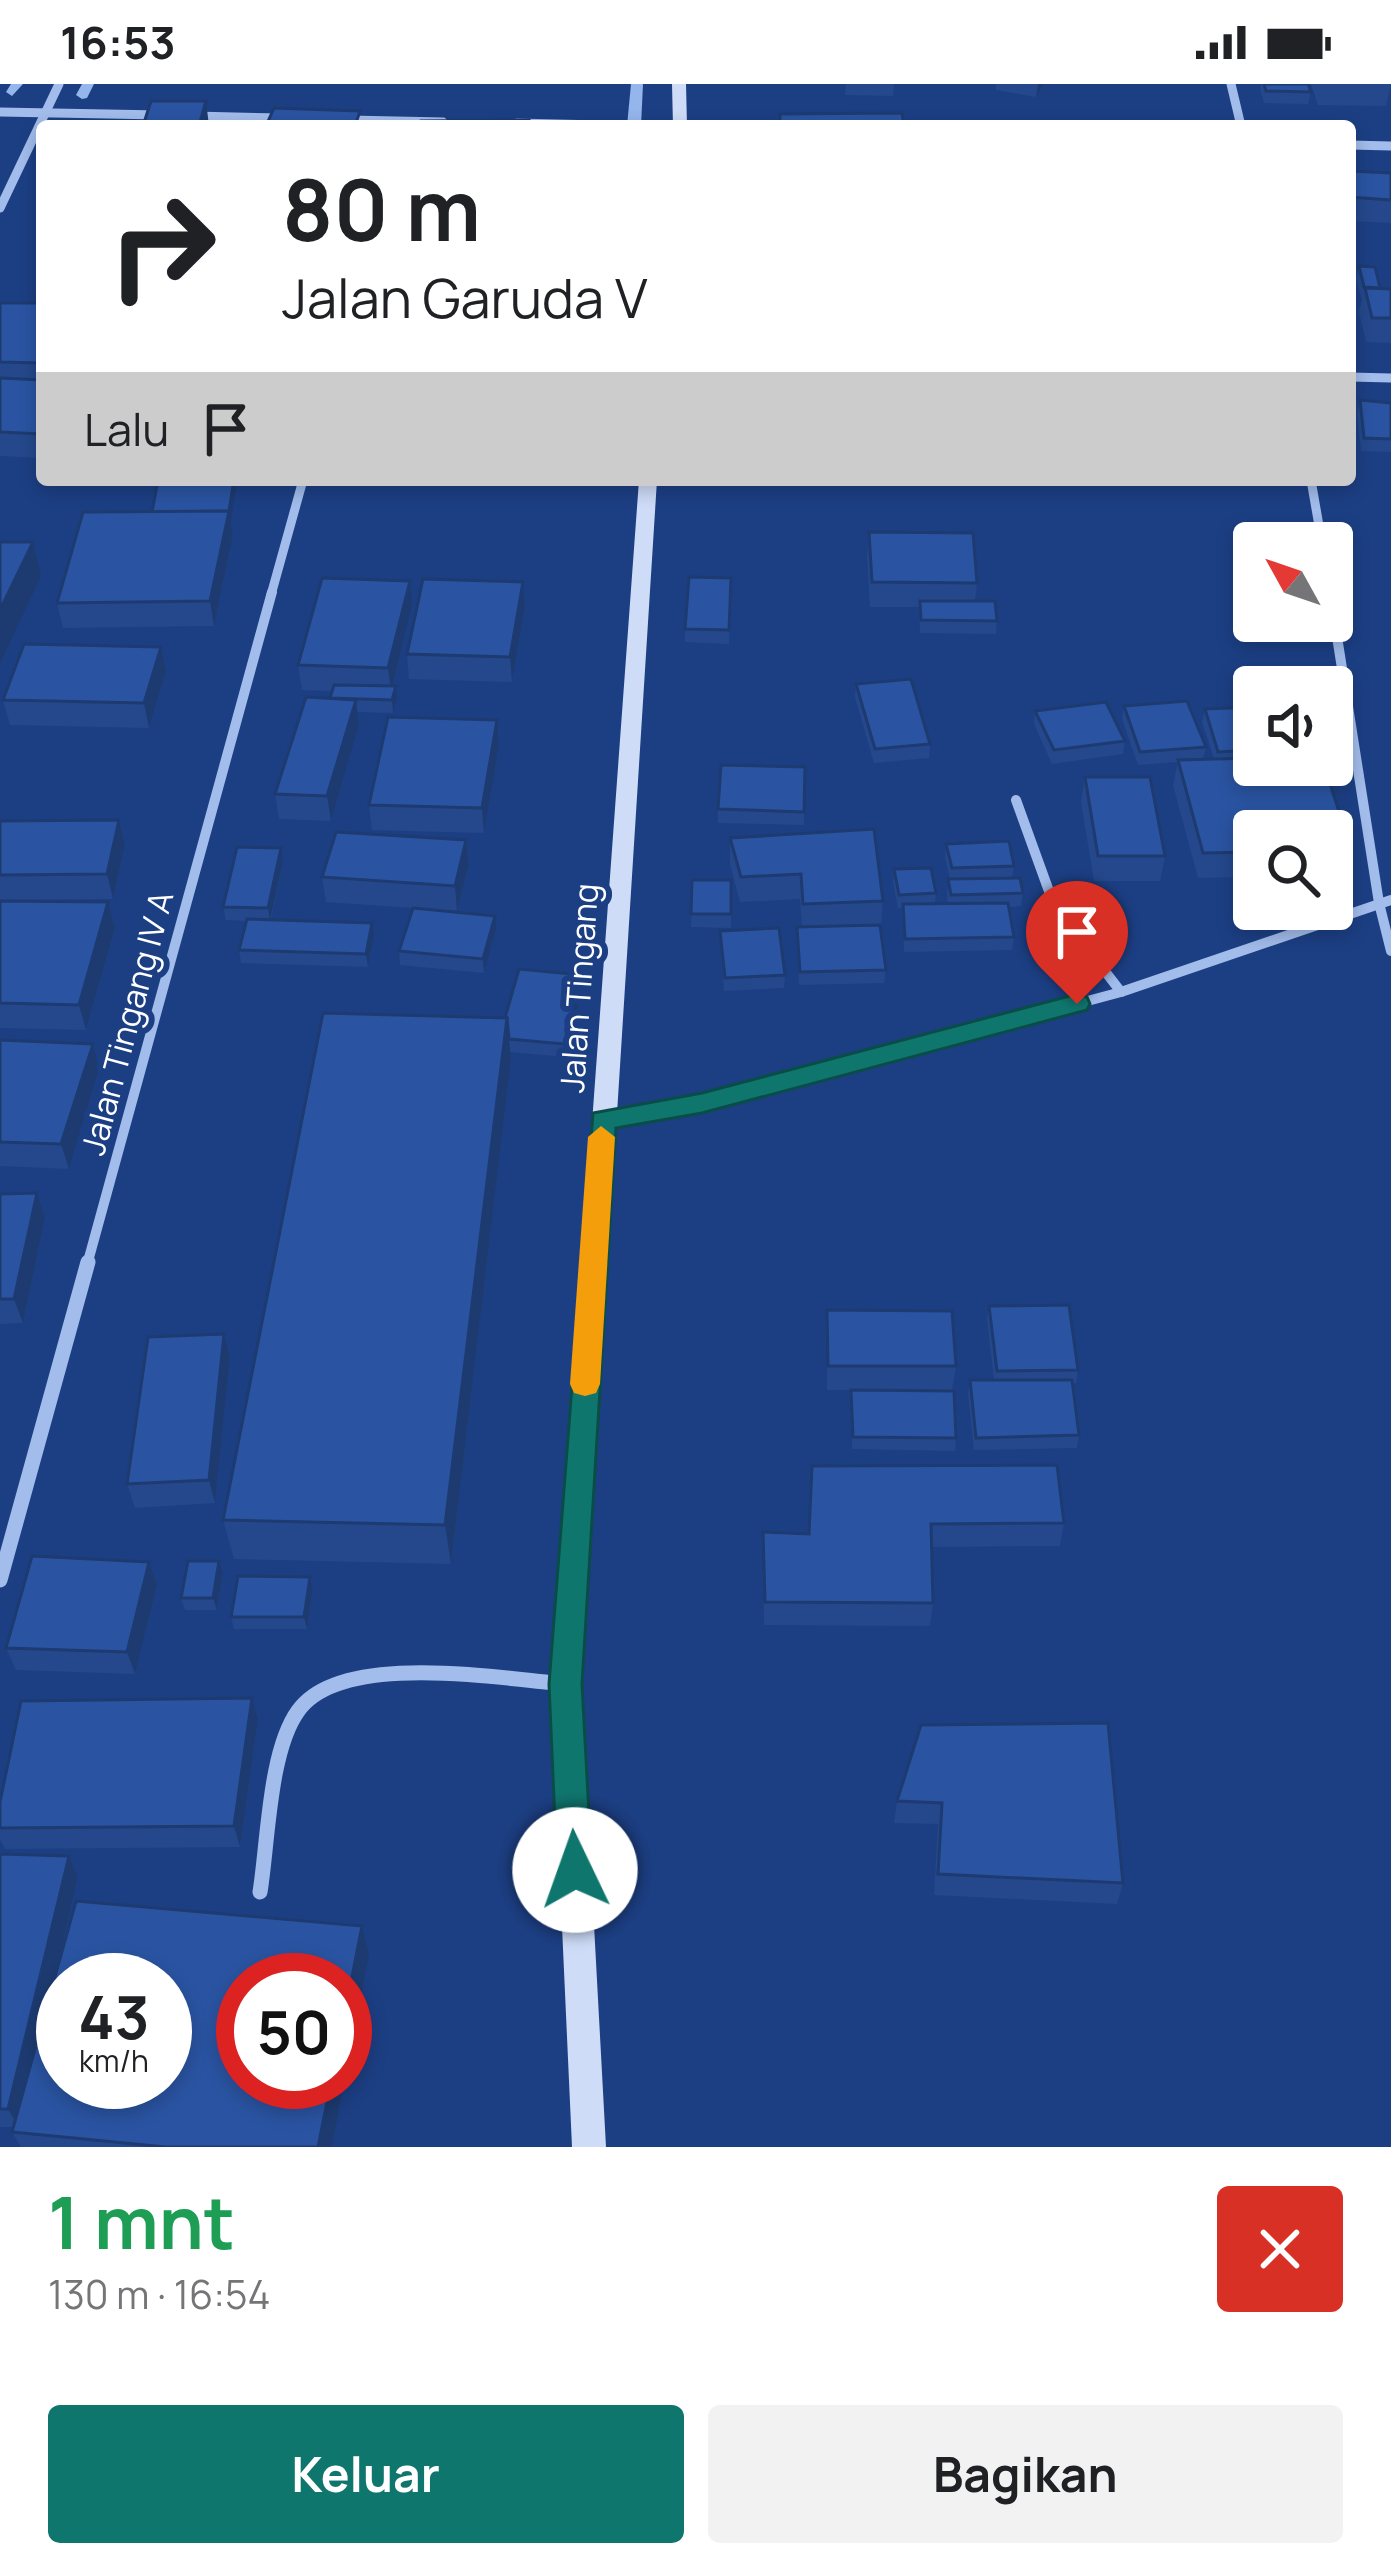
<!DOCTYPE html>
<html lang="id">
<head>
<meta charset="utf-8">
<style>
	body { margin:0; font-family:Manrope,sans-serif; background:#f2f2f2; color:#202124; height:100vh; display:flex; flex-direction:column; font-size:45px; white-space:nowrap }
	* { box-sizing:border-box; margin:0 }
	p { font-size:39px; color:#757577 }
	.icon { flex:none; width:66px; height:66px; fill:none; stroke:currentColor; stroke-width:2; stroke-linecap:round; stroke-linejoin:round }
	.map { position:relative; height:2063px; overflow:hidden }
	.drawer { display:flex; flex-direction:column; background:#fff; flex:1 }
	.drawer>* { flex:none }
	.guide { position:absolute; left:36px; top:36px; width:1320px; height:366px; border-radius:12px; box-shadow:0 6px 18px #0003; background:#fff; color:#202124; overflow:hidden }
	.needle { width:78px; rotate:310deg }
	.buttons { position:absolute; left:1233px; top:438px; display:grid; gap:24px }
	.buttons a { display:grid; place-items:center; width:120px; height:120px; border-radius:12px; background:#fff; box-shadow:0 6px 18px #0003; font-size:60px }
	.speed { position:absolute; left:36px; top:1869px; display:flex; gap:24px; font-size:60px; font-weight:700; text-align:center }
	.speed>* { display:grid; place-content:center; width:156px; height:156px; border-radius:50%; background:#fff; box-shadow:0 6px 18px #0003; line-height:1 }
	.speed small { font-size:30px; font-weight:400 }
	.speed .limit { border:18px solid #d22; background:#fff; color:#111 }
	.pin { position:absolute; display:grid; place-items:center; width:102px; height:102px; color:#fff; margin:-123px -51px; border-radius:50% 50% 50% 0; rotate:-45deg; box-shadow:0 0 12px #0007 }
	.pin .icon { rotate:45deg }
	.me { position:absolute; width:132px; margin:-66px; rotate:357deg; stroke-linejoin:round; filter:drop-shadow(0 0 9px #0008) }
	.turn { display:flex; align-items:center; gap:42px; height:252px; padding:0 48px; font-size:54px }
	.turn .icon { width:156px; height:156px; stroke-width:2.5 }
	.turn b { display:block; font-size:84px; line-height:102px }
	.then { display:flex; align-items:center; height:114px; padding:0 48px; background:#0003; gap:24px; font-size:45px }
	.round { display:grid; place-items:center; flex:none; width:126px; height:126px; border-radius:12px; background:#f2f2f2 }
	.headline { display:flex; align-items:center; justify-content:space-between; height:204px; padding:0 48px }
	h1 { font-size:72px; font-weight:700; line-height:90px; color:#1e9e55 }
	.action { display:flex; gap:24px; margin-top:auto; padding:24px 48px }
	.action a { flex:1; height:138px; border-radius:12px; background:#0f766e; color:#fff; font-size:48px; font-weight:700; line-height:138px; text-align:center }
	.action a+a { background:#f2f2f2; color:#202124 }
	.status { display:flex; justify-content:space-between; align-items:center; height:84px; padding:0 60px; background:#fff; direction:ltr }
	.status svg { height:33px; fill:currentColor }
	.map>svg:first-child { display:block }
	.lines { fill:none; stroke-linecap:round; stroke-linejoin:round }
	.stream { fill:#95b5ed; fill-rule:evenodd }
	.minor-far2 { stroke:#a2bceb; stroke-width:9 }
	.minor-far1 { stroke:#a2bceb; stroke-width:10 }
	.minor { stroke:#a2bceb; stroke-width:15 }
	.secondary { fill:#cedcf8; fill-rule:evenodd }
	.wall { fill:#24488b }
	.shaded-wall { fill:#1d3b71 }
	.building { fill:#2a54a2; stroke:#1d3b71; stroke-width:3; fill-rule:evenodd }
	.route { fill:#0f766e; stroke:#0a4d48; stroke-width:3 }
	.slow { fill:#f59e0b }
	.labels { text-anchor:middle; stroke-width:12; stroke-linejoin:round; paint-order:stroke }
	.street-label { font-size:33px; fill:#fff; stroke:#1c3f84 }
</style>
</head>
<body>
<div class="status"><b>16:53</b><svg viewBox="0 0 49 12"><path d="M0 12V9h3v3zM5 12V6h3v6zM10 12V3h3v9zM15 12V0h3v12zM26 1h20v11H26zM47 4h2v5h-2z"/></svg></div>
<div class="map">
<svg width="1391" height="2063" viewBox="0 0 1391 2063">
	<rect width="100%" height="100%" fill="#1c3f84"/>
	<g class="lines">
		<g class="stream">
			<polygon points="11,0 23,0 12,12 6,8"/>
			<polygon points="82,0 94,0 87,14 82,15 76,11"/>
			<polygon points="631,0 643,0 641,42 627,42"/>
		</g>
		<g class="minor-far2">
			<polyline points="1231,0 1241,42"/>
			<polyline points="0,28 161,31"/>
			<polyline points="193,32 281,34"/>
			<polyline points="349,36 443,38"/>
			<polyline points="517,39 640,42"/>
			<polyline points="1350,61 1391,62"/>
			<polyline points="0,124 59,0"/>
			<polyline points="1350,293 1391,294"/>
			<polyline points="1311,396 1322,459"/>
			<polyline points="271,511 303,396"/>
		</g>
		<g class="minor-far1">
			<polyline points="1332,521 1379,819 1391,867"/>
			<polyline points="1016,716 1054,821 1121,908"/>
			<polyline points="604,1036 702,1020 1121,908 1391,816"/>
			<polyline points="87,1181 272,508"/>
		</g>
		<g class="minor">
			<polyline points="0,1496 88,1178"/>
			<path d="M260,1808C268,1759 269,1667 298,1627C341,1566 501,1595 566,1600"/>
		</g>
		<g class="secondary">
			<polygon points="672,0 686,0 687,42 673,42"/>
			<polygon points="639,396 657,396 581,1600 606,2063 572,2063 551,1600"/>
		</g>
	</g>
	<g class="wall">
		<polygon points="846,0 894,0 893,12 845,11"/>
		<polygon points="996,0 1044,0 1036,13 996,6"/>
		<polygon points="1261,0 1308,0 1311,8 1308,20 1264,19 1260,5"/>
		<polygon points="1311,0 1391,0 1386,22 1318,21"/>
		<polygon points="1350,87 1391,89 1391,139 1350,137"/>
		<polygon points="1359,182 1380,204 1391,205 1391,259 1366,258 1359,228 1362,216 1356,195"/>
		<polygon points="0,219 42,219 42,374 0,372"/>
		<polygon points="1360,316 1391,319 1391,368 1361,367 1357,329"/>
		<polygon points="236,405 231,439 233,451 214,542 63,544 57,519"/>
		<polygon points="869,448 977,499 975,517 997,537 996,550 920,549 919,523 870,523 867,473"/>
		<polygon points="731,494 729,560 685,558 685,545"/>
		<polygon points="523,498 525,522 512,598 409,595 407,570"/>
		<polygon points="412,522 393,602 397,616 393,629 357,628 359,641 331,737 279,735 275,710 330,615 332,607 302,606 298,581"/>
		<polygon points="161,563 166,588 149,644 10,641 3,616"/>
		<polygon points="856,600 930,660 929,674 874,679 855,613"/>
		<polygon points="1187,617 1206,663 1203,675 1214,675 1202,638 1205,625 1254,623 1254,681 1324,681 1351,765 1344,790 1332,790 1332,747 1254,747 1254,793 1198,794 1173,701 1178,678 1138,681 1122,635 1124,622"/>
		<polygon points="1035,627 1125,657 1123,670 1052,680 1034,640"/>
		<polygon points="497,636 499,661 484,749 372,746 369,721"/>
		<polygon points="805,683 804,741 718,739 718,725"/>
		<polygon points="1085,693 1165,772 1160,797 1094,797 1081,718"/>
		<polygon points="119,736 125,761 113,815 0,816 0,737"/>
		<polygon points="730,754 883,817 881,842 886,886 884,899 799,901 797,856 797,843 802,843 800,815 740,818 730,780"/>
		<polygon points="466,756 469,781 457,827 326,818 322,793"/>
		<polygon points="946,760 1014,782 1012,794 1023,809 1021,822 1009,823 1014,853 1012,866 904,868 902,824 898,824 893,798 894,785 936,809 935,820 948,820 947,808 950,795 945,773"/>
		<polygon points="283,777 271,836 374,852 368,883 241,879 239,866 246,837 226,836 223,823"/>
		<polygon points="692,796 731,796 731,844 691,843"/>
		<polygon points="0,817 115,844 86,946 0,944"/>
		<polygon points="496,846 484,889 400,881 399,867"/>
		<polygon points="720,847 785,891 784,904 724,907"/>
		<polygon points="583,905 565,973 510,968 511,976 451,1480 234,1475 223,1436 505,934"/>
		<polygon points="0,956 99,985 69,1085 0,1082"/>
		<polygon points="0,1110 45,1134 23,1239 0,1240"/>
		<polygon points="989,1222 1078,1286 1076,1299 1072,1299 1079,1351 1077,1364 974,1366 968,1309 970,1296 994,1296 987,1235"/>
		<polygon points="827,1226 956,1282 952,1307 827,1306"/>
		<polygon points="230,1274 215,1419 135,1424 127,1400"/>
		<polygon points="851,1306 956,1354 955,1367 852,1365"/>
		<polygon points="812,1382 1064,1439 1060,1462 931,1463 933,1519 930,1542 764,1541 763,1448 808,1450"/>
		<polygon points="223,1489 217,1526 185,1526 181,1514"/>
		<polygon points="310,1493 313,1505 307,1545 234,1545 231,1533"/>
		<polygon points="157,1501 135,1590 16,1586 6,1564"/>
		<polygon points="258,1636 240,1763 5,1765 0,1755 0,1718"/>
		<polygon points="921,1641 1123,1799 1117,1820 934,1811 938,1740 894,1739 897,1717"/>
		<polygon points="0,1770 69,1772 78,1793 51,1906 369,1870 243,1998 344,1998 332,2063 21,2063 12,2048 13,2043 0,2043"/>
	</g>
	<g class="shaded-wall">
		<polygon points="1038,0 1044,0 1036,13"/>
		<polygon points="206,17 209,42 199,42"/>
		<polygon points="234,396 236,405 231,439 233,451 214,542 210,517"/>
		<polygon points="33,458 41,492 0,580 0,526"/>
		<polygon points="410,497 412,522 391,609 388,584"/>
		<polygon points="523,498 525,522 512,598 510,573"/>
		<polygon points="161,563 166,588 149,644 144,619"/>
		<polygon points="396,602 397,616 393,629 392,616"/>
		<polygon points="356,616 359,641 331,737 327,712"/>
		<polygon points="497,636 499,661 484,749 482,724"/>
		<polygon points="119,736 125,761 113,815 107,790"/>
		<polygon points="466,756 469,781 457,827 455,802"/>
		<polygon points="281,764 283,777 270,837 268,824"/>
		<polygon points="108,818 115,844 86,946 79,921"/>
		<polygon points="495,832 496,846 484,889 483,875"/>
		<polygon points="372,839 374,852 368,883 366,870"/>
		<polygon points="582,891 583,905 565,973 564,960"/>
		<polygon points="507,934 511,976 451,1480 445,1441"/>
		<polygon points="93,960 99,985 69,1085 61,1060"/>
		<polygon points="37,1109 45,1134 23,1239 14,1215"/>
		<polygon points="224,1250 230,1274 215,1419 209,1396"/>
		<polygon points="219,1477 223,1489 217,1526 213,1514"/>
		<polygon points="149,1478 157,1501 135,1590 127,1568"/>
		<polygon points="310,1493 313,1505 307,1545 304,1533"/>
		<polygon points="252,1614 258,1636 240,1763 234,1742"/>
		<polygon points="69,1772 78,1793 19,2044 8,2025"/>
		<polygon points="362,1842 369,1870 345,1994 345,1928"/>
		<polygon points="331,1998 344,1998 332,2063 318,2063"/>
	</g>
	<g class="building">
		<polygon points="1264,0 1308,0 1311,8 1266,7"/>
		<polygon points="151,17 206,17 199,42 143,42"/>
		<polygon points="274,24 360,27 355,42 266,42"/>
		<polygon points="902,29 904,42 780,42 780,30"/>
		<polygon points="529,36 529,42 420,42 421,37"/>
		<polygon points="1350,87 1391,89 1391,116 1350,113"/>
		<polygon points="1359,182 1375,183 1380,204 1364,203"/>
		<polygon points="1365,204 1391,205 1391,234 1372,234"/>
		<polygon points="0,219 42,219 42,279 0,278"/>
		<polygon points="0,294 42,296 42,350 0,348"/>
		<polygon points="1360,316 1391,319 1391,355 1364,354"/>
		<polygon points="158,396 234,396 229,427 152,428"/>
		<polygon points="229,427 210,517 57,519 83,428"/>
		<polygon points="869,448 973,449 977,499 872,498"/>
		<polygon points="0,458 33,458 0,526"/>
		<polygon points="689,493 731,494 729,546 685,545"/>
		<polygon points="322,494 410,497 388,584 298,581"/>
		<polygon points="423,495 523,498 510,573 407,570"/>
		<polygon points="920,517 995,517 997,537 921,536"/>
		<polygon points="24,560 161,563 144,619 3,616"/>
		<polygon points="911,595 930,660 875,665 856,600"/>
		<polygon points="334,601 396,602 392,616 330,614"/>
		<polygon points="306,613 356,616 327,712 275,710"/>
		<polygon points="1187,617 1206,663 1140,668 1124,622"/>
		<polygon points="1106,618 1125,657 1054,666 1035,627"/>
		<polygon points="1254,623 1254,666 1218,668 1205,625"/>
		<polygon points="388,633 497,636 482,724 369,721"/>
		<polygon points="1254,674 1254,681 1324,681 1351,765 1332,765 1332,747 1254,747 1254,768 1203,769 1178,676"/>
		<polygon points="721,681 805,683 804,728 718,725"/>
		<polygon points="1085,693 1150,693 1165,772 1098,772"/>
		<polygon points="119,736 107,790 0,791 0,737"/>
		<polygon points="874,745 883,817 803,820 801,790 741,793 730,754"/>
		<polygon points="336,748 466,756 455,802 322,793"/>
		<polygon points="1009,757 1014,782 952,784 946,760"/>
		<polygon points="237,763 281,764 268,824 223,823"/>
		<polygon points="931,784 936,809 899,811 894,785"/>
		<polygon points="1020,794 1023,809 951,811 948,795"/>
		<polygon points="692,796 731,796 731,830 691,830"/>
		<polygon points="0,817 108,818 79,921 0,919"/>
		<polygon points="1008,819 1014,853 905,855 903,820"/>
		<polygon points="413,824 495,832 483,875 399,867"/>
		<polygon points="247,835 372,839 366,870 239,866"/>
		<polygon points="880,841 886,886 800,888 797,843"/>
		<polygon points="779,844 785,891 725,894 720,847"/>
		<polygon points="519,885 582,891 564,960 509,955 507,934 505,934"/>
		<polygon points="323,929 507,934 445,1441 223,1436"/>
		<polygon points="0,956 93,960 61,1060 0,1058"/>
		<polygon points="37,1109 14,1215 0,1215 0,1110"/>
		<polygon points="1069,1221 1078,1286 997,1287 989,1222"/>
		<polygon points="827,1226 952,1227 956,1282 828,1282"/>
		<polygon points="224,1250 209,1396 127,1400 148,1253"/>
		<polygon points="970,1296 1072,1296 1079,1351 976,1354"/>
		<polygon points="851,1306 954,1307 956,1354 853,1353"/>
		<polygon points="1057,1381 1064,1439 931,1440 933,1519 765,1518 763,1448 809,1450 812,1382"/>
		<polygon points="32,1472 149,1478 127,1568 6,1564"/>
		<polygon points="188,1477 219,1477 213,1514 181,1514"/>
		<polygon points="238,1492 310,1493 304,1533 231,1533"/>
		<polygon points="252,1614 234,1742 0,1744 0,1718 21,1617"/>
		<polygon points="1108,1639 1123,1799 938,1790 942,1719 897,1717 921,1641"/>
		<polygon points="0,1770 69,1772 8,2025 0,2025"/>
		<path d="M76,1817L362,1842L345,1928V1896H243V1998H331L318,2063H166L12,2048ZM63,1896H165V1998H63Z"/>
	</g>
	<polygon class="route" points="1077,910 1087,913 1090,920 1087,926 702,1029 616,1044 582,1600 592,1786 587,1797 575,1802 562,1797 557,1786 549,1600 593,1029 702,1009"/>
	<polygon class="slow" points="601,1042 615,1053 600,1300 596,1309 585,1312 574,1309 570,1300 588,1053"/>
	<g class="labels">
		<g class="street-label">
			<text transform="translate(579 904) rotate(-86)" y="12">Jalan Tingang</text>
			<text transform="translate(127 939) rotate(-75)" y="12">Jalan Tingang IV A</text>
		</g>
	</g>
</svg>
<div class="buttons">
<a><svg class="needle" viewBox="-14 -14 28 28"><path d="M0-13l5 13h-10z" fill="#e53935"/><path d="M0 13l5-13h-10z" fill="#757577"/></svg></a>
<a><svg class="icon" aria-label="sound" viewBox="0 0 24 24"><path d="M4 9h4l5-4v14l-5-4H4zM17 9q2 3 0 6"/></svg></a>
<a><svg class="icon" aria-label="search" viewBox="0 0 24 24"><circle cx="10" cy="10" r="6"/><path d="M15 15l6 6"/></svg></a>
</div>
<div class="speed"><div>43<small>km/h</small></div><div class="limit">50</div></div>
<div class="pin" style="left:1077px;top:920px;background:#d93025"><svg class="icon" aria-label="arrive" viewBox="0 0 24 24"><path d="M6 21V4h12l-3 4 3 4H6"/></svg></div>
<svg class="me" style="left:575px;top:1786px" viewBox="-20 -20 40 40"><circle r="19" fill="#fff"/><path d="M0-13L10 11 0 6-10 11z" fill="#0f766e"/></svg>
<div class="guide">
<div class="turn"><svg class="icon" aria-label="right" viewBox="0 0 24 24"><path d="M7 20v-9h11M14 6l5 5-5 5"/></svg><div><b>80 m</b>Jalan Garuda V</div></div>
<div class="then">Lalu<svg class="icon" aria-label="arrive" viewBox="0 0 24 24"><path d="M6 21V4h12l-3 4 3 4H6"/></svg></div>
</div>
</div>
<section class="drawer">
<div class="headline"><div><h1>1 mnt</h1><p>130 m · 16:54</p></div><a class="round" style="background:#d93025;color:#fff"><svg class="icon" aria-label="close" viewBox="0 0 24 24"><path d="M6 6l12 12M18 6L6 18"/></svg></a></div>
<div class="action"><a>Keluar</a><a>Bagikan</a></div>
</section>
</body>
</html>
